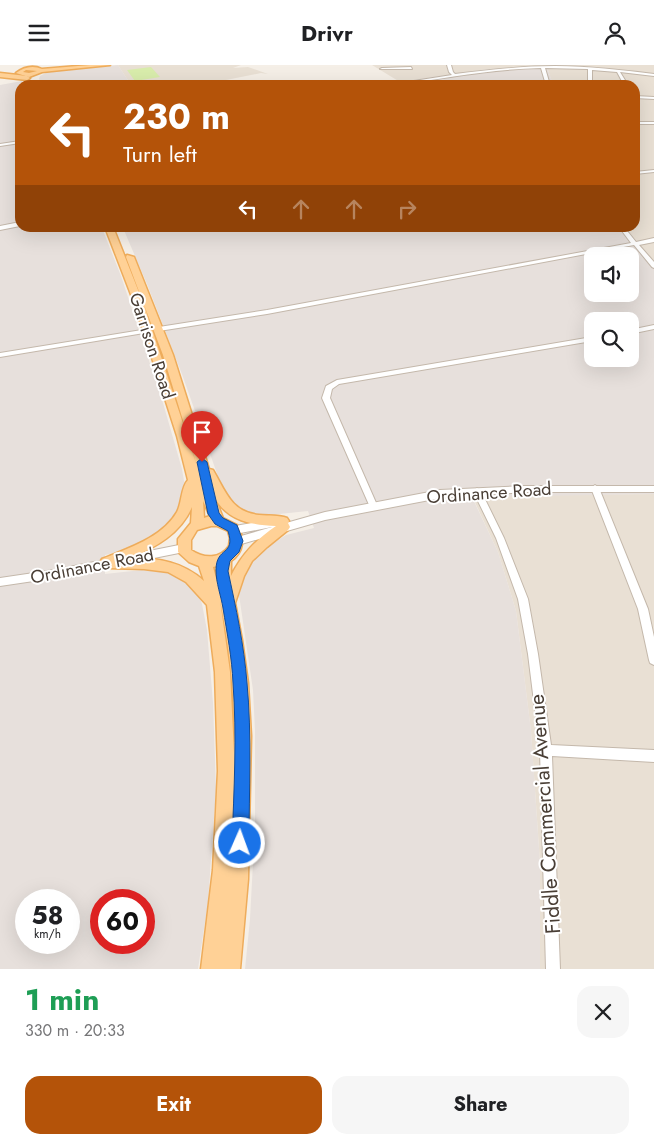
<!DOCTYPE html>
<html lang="en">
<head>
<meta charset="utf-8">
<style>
	body { margin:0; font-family:Jost,sans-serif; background:#f6f6f6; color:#202124; height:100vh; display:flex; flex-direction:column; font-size:19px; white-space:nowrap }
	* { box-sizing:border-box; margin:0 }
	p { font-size:16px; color:#757577 }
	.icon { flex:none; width:28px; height:28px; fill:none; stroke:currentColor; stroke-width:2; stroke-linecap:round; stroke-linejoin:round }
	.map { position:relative; height:904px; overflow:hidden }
	.details { display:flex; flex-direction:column; background:#fff; flex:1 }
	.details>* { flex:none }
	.guide { position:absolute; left:15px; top:15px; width:625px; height:152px; border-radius:15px; box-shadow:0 5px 20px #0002; background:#b45309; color:#fff; overflow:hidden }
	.fabs { position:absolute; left:584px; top:182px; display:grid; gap:10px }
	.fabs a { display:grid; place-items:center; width:55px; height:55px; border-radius:10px; background:#fff; box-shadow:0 5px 20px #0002; font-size:25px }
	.speed { position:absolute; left:15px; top:824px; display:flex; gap:10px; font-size:25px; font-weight:700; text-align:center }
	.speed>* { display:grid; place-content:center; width:65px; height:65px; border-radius:50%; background:#fff; box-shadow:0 5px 20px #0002; line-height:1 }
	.speed small { font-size:12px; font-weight:400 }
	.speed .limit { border:8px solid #d22; background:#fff; color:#111 }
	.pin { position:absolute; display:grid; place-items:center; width:42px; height:42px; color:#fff; margin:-51px -21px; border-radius:50% 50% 50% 0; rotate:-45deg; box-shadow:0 0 5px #0007 }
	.pin .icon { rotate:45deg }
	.me { position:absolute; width:55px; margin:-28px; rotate:2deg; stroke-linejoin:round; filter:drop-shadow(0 0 4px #0008) }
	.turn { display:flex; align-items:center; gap:18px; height:105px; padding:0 25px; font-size:22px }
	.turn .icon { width:65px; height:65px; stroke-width:2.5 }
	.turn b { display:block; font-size:35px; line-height:42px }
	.lanes { display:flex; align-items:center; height:48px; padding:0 25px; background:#0003; justify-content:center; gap:25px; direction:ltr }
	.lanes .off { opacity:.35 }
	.round { display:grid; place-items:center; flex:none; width:52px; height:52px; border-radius:15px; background:#f6f6f6 }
	.headline { display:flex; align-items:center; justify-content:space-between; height:85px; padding:0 25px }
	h1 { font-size:30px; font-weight:700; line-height:38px; color:#1e9e55 }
	.action { display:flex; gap:10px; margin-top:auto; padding:10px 25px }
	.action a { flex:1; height:58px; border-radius:15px; background:#b45309; color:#fff; font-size:20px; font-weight:700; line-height:58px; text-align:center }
	.action a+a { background:#f6f6f6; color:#202124 }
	header { display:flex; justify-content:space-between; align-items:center; height:65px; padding:0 25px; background:#fff; font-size:22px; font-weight:700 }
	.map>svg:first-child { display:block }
	.residential { fill:#e9e0d4 }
	.industrial { fill:#e7e0dc; fill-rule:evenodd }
	.green { fill:#d9edac }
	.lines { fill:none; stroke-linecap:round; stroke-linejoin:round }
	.minor-casing { stroke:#c4b8ab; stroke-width:2 }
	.tertiary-casing { stroke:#c4b8ab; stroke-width:2 }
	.primary-casing { stroke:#eeac5b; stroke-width:3 }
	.minor { fill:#fff; fill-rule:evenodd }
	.tertiary { fill:#fff; fill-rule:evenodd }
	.primary { fill:#ffd196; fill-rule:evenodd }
	.route { fill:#1a73e8; stroke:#114b97 }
	.labels { text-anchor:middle; stroke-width:4; stroke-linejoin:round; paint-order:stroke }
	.street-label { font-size:18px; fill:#493e35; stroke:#fff }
	.near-street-label { font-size:21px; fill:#493e35; stroke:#fff }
</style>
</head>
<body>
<header><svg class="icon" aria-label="menu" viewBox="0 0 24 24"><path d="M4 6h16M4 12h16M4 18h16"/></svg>Drivr<svg class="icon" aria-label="person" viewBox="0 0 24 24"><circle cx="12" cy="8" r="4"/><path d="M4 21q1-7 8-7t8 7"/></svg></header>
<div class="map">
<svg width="654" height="904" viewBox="0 0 654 904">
	<rect width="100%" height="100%" fill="#f5efe7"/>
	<g class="residential">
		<polygon points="118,0 241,0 233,3 248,2 268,9 261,8 226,15 240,20 131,20"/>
		<polygon points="372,0 654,0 654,198 625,163 635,162 635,20 553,20 547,2 489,4 400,17"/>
		<polygon points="654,429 654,904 540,904 540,798 531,666 516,546 498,487 472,431"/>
	</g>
	<g class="industrial">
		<polygon points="118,0 131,20 43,20 39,14 40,11 48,7"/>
		<polygon points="547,2 553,20 380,20 489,4"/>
		<path d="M22,16L25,20H20V162L102,163L121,211L163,338L182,404L185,422L180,446L159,469L128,484L105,490V509L142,505L169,508L190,519L199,530L202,539L207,565L213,638L216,725L208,837L198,904H0V20ZM26,835H69V878H26ZM101,835H144V878H101Z"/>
		<path d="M123,163H625L654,198V429L472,432L498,487L516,546L531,666L540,798V904H245L250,854L255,760V666L253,625L239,530L246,507L254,493L264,484L286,470L314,463L308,446L260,451L237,443L229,437L221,420L183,312L147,219ZM592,191H630V229H592ZM592,256H630V294H592Z"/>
	</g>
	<polygon class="green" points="151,2 160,12 135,16 127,5"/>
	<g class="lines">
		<defs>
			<g id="minor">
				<path d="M447,0H451L453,7L455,9C488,5 521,1 555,1C588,1 621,5 654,9V11L620,7L628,20H624L617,7L592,5V20H588V4L545,3L550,20H546L541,3C493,4 445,13 398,20H388L452,10L449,7Z"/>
				<polygon points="411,2 412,4 380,4 382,3"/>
				<polygon points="635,31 654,32 654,34 635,33"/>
				<rect x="635" y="57" width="19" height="2"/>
				<polygon points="20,76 20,78 0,81 0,79"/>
				<polygon points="654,105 654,107 635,109 635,107"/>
				<polygon points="20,157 20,161 0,165 0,161"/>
				<polygon points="619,162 624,162 636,177 654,173 654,177 639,180 654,197 654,203 652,202 634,180 267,249 159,266 156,264 159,262 267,245 631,178"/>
				<polygon points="654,260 654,264 630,269 630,265"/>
				<polygon points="148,264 151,266 150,267 0,292 0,288"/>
				<polygon points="592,272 592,276 339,319 332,324 330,333 377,440 376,442 370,442 322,333 326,321 337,315"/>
				<polygon points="595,420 599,423 648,544 654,572 654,600 650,598 649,595 638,544 591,423"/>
				<polygon points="477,423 481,426 504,473 528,534 538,589 551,680 654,685 654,697 552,691 560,904 546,904 540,685 528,589 518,534 496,473 473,426"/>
			</g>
			<g id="tertiary">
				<polygon points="525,421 654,421 654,427 525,427 440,433 325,455 238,480 234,479 233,476 234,473 272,462 235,469 231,468 230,465 231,462 235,461 275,454 279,455 280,458 279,460 325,447 440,425"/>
				<polygon points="184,479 188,480 189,483 188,486 184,487 54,513 0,521 0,513 54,505"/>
			</g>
			<g id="primary">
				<path d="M90,0H110L42,7L29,12L16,8C24,2 33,0 42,4ZM26,5L37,6L29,8L23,7Z"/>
				<polygon points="0,8 27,11 30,13 27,15 0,12"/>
				<path d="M105,162H113L144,240L197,401L163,290L126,192L127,190L134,192L173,290L209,404L213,405C226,427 231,447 259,450C269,451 279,450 287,453L289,456L288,458L290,462L288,465L267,482L252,496L244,511L235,538L242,575L248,618L251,671L248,814L240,904H201L213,805L218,706L215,607L207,540L186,517L168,507L144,504L107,503L102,502L100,498L102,494C128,483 162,473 177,447C182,438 181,422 188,415L177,371L135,240ZM215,433C228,456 252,460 276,461C256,475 242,489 231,511V496C244,487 245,473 237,460L223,453ZM203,436L210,451L204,453ZM192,442L191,458L178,474V487L189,497L199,501L204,516C183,497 159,493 131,493C157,481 180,469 192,442ZM211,461H217L228,466L230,473L229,481C220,494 204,494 191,485V475L197,465ZM217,501V517L213,502ZM220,535C230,586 236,637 234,688L230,607Z"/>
			</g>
		</defs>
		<use href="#minor" class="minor-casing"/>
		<use href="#tertiary" class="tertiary-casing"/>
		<use href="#primary" class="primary-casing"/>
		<use href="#minor" class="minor"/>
		<use href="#tertiary" class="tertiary"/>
		<use href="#primary" class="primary"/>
	</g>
	<path class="route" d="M202,393L207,397L219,448L223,453L237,460L243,476L239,487L230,496L228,506C236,543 244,580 247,618C252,671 249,725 249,778L246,784L240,786L235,784L232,778C234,725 237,671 233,618C232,593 227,568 223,543C221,531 216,518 216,505C216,481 236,491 228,466L215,459L208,449L197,397Z"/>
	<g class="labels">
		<g class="street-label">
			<text transform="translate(152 281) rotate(72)" y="6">Garrison Road</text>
			<text transform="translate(489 428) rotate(-4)" y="6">Ordinance Road</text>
			<text transform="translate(92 501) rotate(-11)" y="6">Ordinance Road</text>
		</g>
		<g class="near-street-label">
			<text transform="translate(545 749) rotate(-94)" y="7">Fiddle Commercial Avenue</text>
		</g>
	</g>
</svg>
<div class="fabs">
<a><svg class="icon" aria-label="sound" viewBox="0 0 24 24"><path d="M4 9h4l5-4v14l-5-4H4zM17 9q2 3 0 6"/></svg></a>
<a><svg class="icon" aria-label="search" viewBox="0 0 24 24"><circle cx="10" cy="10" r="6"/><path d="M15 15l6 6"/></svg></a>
</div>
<div class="speed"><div>58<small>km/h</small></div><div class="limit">60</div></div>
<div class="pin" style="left:202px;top:397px;background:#d93025"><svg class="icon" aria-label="arrive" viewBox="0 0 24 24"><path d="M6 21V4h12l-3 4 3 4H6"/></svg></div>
<svg class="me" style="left:240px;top:778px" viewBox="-20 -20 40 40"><circle r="17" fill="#1a73e8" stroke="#fff" stroke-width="3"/><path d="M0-11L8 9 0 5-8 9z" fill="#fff"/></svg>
<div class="guide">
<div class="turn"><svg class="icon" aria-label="left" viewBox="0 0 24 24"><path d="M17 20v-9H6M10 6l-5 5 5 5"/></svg><div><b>230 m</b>Turn left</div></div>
<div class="lanes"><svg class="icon" aria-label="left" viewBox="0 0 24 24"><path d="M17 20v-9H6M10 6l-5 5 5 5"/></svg><svg class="icon off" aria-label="ahead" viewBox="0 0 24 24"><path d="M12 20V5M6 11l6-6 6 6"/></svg><svg class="icon off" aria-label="ahead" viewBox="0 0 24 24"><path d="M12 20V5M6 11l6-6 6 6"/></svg><svg class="icon off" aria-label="right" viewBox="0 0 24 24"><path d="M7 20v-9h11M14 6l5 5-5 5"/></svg></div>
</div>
</div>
<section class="details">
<div class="headline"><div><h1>1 min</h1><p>330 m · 20:33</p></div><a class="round"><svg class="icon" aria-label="close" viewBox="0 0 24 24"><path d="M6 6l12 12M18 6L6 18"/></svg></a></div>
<div class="action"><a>Exit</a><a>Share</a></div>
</section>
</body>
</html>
